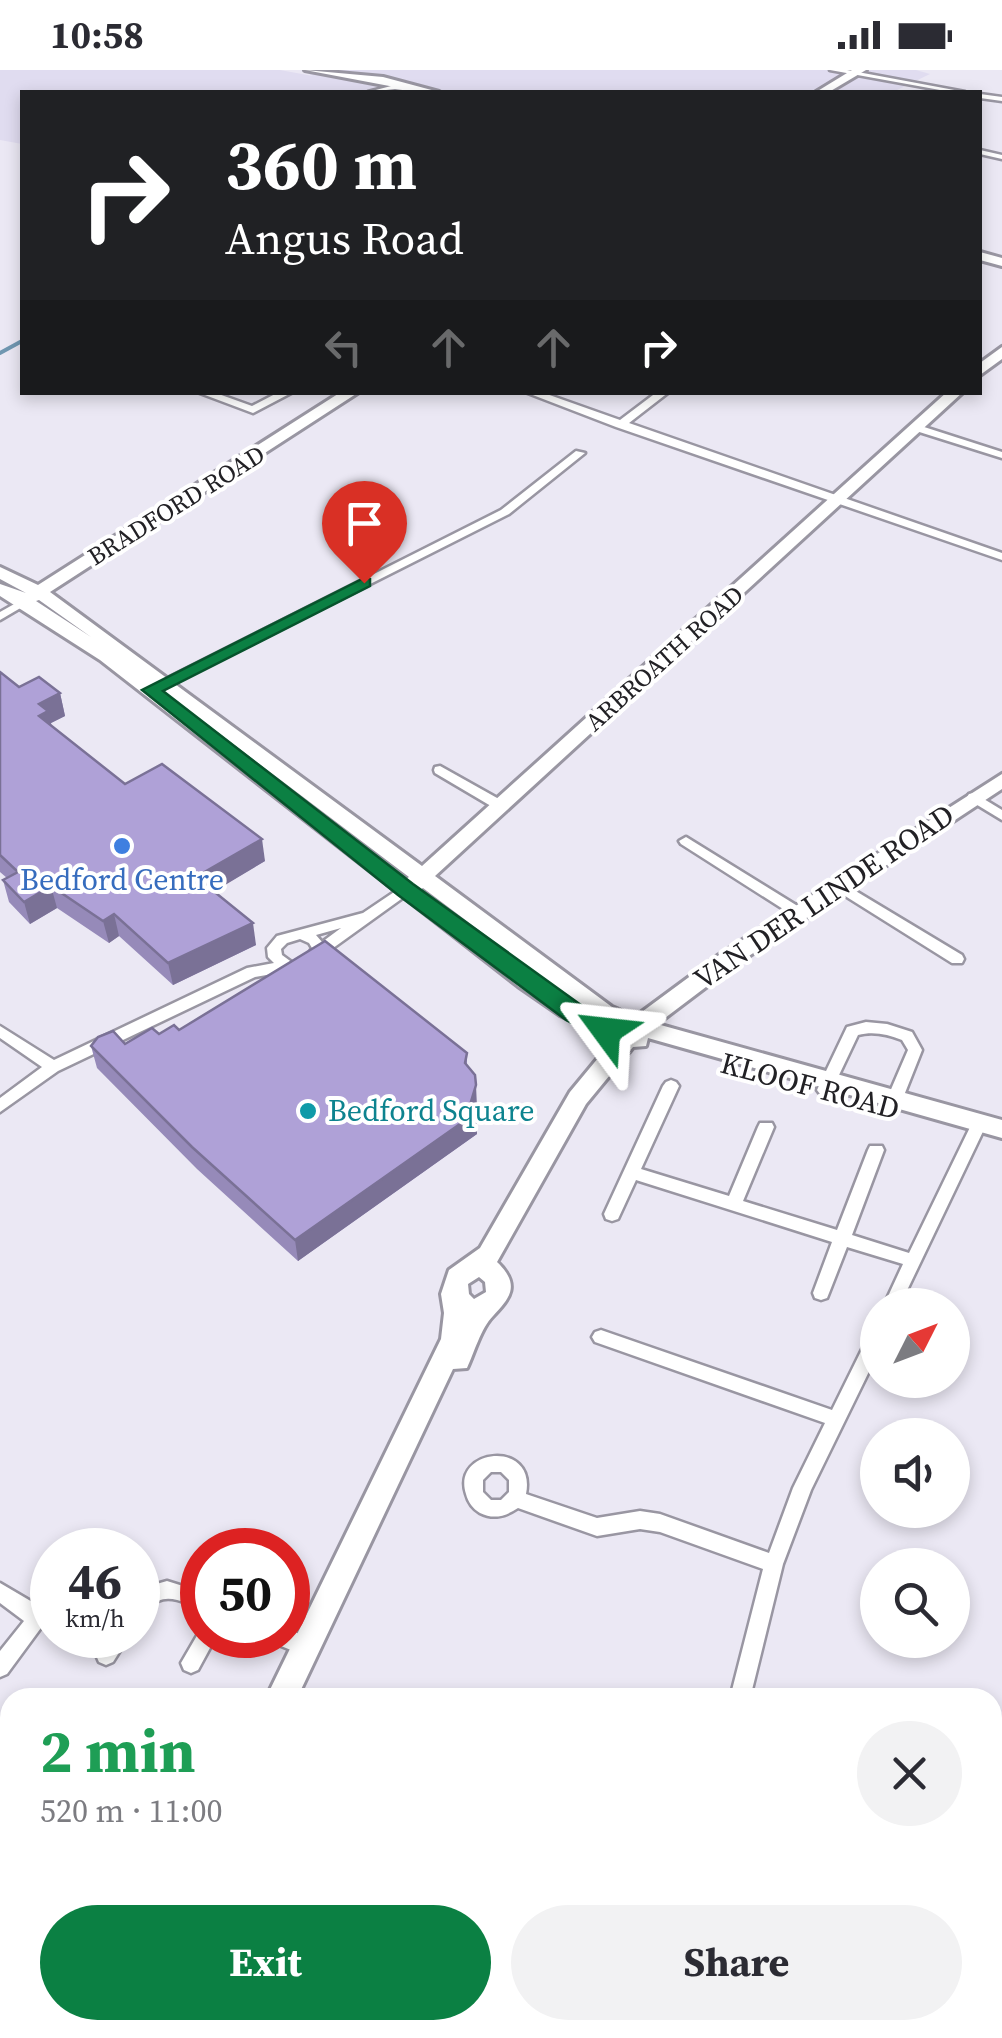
<!DOCTYPE html>
<html lang="en">
<head>
<meta charset="utf-8">
<style>
	body { margin:0; font-family:"Source Serif 4",serif; background:#f2f2f3; color:#2b2b33; height:100vh; display:flex; flex-direction:column; font-size:38px; white-space:nowrap }
	* { box-sizing:border-box; margin:0 }
	p { font-size:32px; color:#7c7c81 }
	.icon { flex:none; width:55px; height:55px; fill:none; stroke:currentColor; stroke-width:2; stroke-linecap:round; stroke-linejoin:round }
	.map { position:relative; flex:1; overflow:hidden }
	.side { position:absolute; left:0px; top:1618px; width:1002px; height:352px; display:flex; flex-direction:column; background:#fff; border-radius:30px 30px 0 0; box-shadow:0 5px 15px #0003 }
	.side>* { flex:none }
	.hud { position:absolute; left:20px; top:20px; width:962px; height:305px; border-radius:0px; box-shadow:0 5px 15px #0003; background:#202124; color:#fff; overflow:hidden }
	.needle { width:65px; rotate:48deg }
	.buttons { position:absolute; left:860px; top:1218px; display:grid; gap:20px }
	.buttons a { display:grid; place-items:center; width:110px; height:110px; border-radius:50%; background:#fff; box-shadow:0 5px 15px #0003; font-size:50px }
	.speed { position:absolute; left:30px; top:1458px; display:flex; gap:20px; font-size:50px; font-weight:700; text-align:center }
	.speed>* { display:grid; place-content:center; width:130px; height:130px; border-radius:50%; background:#fff; box-shadow:0 5px 15px #0003; line-height:1 }
	.speed small { font-size:25px; font-weight:400 }
	.speed .limit { border:15px solid #d22; background:#fff; color:#111 }
	.pin { position:absolute; display:grid; place-items:center; width:85px; height:85px; color:#fff; margin:-102px -42px; border-radius:50% 50% 50% 0; rotate:-45deg; box-shadow:0 0 10px #0007 }
	.pin .icon { rotate:45deg }
	.me { position:absolute; width:110px; margin:-55px; rotate:300deg; stroke-linejoin:round; filter:drop-shadow(0 0 8px #0008) }
	.turn { display:flex; align-items:center; gap:35px; height:210px; padding:0 40px; font-size:45px }
	.turn .icon { width:130px; height:130px; stroke-width:2.5 }
	.turn b { display:block; font-size:70px; line-height:85px }
	.lanes { display:flex; align-items:center; height:95px; padding:0 40px; background:#0003; justify-content:center; gap:50px; direction:ltr }
	.lanes .off { opacity:.35 }
	.round { display:grid; place-items:center; flex:none; width:105px; height:105px; border-radius:52px; background:#f2f2f3 }
	.headline { display:flex; align-items:center; justify-content:space-between; height:170px; padding:0 40px }
	h1 { font-size:60px; font-weight:700; line-height:75px; color:#1e9e55 }
	.button { display:flex; gap:20px; margin-top:auto; padding:20px 40px }
	.button a { flex:1; height:115px; border-radius:60px; background:#0b8043; color:#fff; font-size:40px; font-weight:700; line-height:115px; text-align:center }
	.button a+a { background:#f2f2f3; color:#2b2b33 }
	.status { display:flex; justify-content:space-between; align-items:center; height:70px; padding:0 50px; background:#fff; direction:ltr }
	.status svg { height:28px; fill:currentColor }
	.map>svg:first-child { display:block }
	.built { fill:#e0dcf0 }
	.lines { fill:none; stroke-linecap:round; stroke-linejoin:round }
	.stream { stroke:#7097b1; stroke-width:4 }
	.street-casing { stroke:#9996a2; stroke-width:5 }
	.secondary-casing { stroke:#9996a2; stroke-width:6 }
	.street { fill:#fff; fill-rule:evenodd }
	.secondary { fill:#fff; fill-rule:evenodd }
	.wall { fill:#968ab9 }
	.shaded-wall { fill:#7a7196 }
	.building { fill:#afa1d7; stroke:#7a7196; stroke-width:2.5 }
	.route { fill:#0b8043; stroke:#07532c; stroke-width:2.5 }
	.shop-dot { fill:#3f7fe0; stroke:#fff; stroke-width:4 }
	.culture-dot { fill:#0f9aa8; stroke:#fff; stroke-width:4 }
	.labels { text-anchor:middle; stroke-width:8; stroke-linejoin:round; paint-order:stroke }
	.far-street-label { font-size:25px; fill:#222125; stroke:#fff }
	.shop-label { font-size:30px; fill:#366cbe; stroke:#fff }
	.street-label { font-size:30px; fill:#222125; stroke:#fff }
	.culture-label { font-size:30px; fill:#0d838f; stroke:#fff; text-anchor:start }
</style>
</head>
<body>
<div class="status"><b>10:58</b><svg viewBox="0 0 49 12"><path d="M0 12V9h3v3zM5 12V6h3v6zM10 12V3h3v9zM15 12V0h3v12zM26 1h20v11H26zM47 4h2v5h-2z"/></svg></div>
<div class="map">
<svg width="1002" height="1968" viewBox="0 0 1002 1968">
	<rect width="100%" height="100%" fill="#ebe8f4"/>
	<polygon class="built" points="0,0 280,0 313,6 301,0 916,0 930,4 893,22 22,22 22,74 0,70"/>
	<g class="lines">
		<polyline class="stream" points="0,283 22,271"/>
		<defs>
			<g id="street">
				<polygon points="830,0 847,0 965,22 951,22"/>
				<polygon points="395,15 421,20 417,22 395,19 368,22"/>
				<polygon points="980,24 1002,27 1002,31 980,28"/>
				<polygon points="980,80 1002,85 1002,89 980,84"/>
				<polygon points="197,322 213,322 252,336 279,322 293,322 253,343"/>
				<polygon points="525,322 541,322 620,350 657,322 669,322 629,353 1002,483 1002,490 616,357"/>
				<polygon points="913,356 921,356 1002,382 1002,388 913,360"/>
				<polygon points="576,381 585,383 509,444 156,622 152,623 146,619 501,440"/>
				<polygon points="25,528 29,529 29,533 0,550 0,542"/>
				<polygon points="440,696 506,733 508,736 501,740 496,739 435,703 434,700 435,697"/>
				<polygon points="974,723 1002,740 1002,750 969,730 967,727 969,724"/>
				<polygon points="686,767 804,840 806,843 804,846 794,846 681,774 679,771"/>
				<polygon points="839,811 962,885 964,889 962,893 952,893 834,819 832,816"/>
				<path d="M406,814L413,819L411,822L322,886L317,895L312,896L305,891L312,878L309,873L300,869L287,873L281,879L282,885L297,896L295,900L255,907L58,1001L0,1042V1028L42,997L0,968V956L54,990L247,898L274,893L268,887L267,878L277,866L363,843ZM341,858L322,872L316,865Z"/>
				<path d="M866,952L887,954L912,962L922,980L899,1038L896,1042H886L883,1038L908,980L902,970C887,964 873,961 858,965L830,1024H820L817,1020L847,957Z"/>
				<polygon points="671,1010 676,1012 679,1016 641,1099 729,1126 758,1057 760,1053 772,1053 774,1057 743,1131 837,1160 868,1080 870,1076 882,1076 884,1080 852,1165 909,1183 975,1047 985,1047 988,1051 900,1235 884,1235 903,1194 847,1177 829,1223 827,1228 821,1230 815,1228 813,1223 832,1172 636,1110 618,1149 612,1151 606,1149 604,1144 663,1016 666,1012"/>
				<path d="M878,1257V1283L811,1420L783,1494L750,1628H730L763,1499L660,1462L640,1459L597,1466L518,1438C506,1446 494,1450 480,1443C473,1439 468,1432 466,1424C451,1378 537,1369 526,1424L597,1448L640,1441L660,1444L769,1483L793,1418L825,1353L595,1272L592,1267L595,1262L601,1260L832,1340L872,1259ZM491,1402H501L509,1410V1422L501,1430H491L483,1422V1410Z"/>
				<path d="M167,1511L202,1522V1540C190,1535 172,1524 158,1531C149,1536 147,1544 138,1548V1525L146,1517Z"/>
				<polygon points="0,1513 34,1533 46,1551 7,1604 0,1607 0,1581 24,1551 0,1533"/>
				<polygon points="202,1557 202,1565 217,1565 198,1600 191,1603 184,1600 181,1593"/>
				<polygon points="288,1559 313,1570 316,1577 313,1584 306,1586 271,1572 268,1565 288,1565"/>
				<polygon points="108,1565 130,1565 113,1592 106,1595 99,1592 96,1585"/>
				<polygon points="992,1758 1002,1760 1002,1782 992,1779"/>
				<polygon points="336,1960 372,1960 375,1968 339,1968"/>
				<polygon points="616,1960 638,1960 635,1968 613,1968"/>
			</g>
			<g id="secondary">
				<polygon points="305,0 383,7 439,22 421,22"/>
				<polygon points="852,0 866,0 829,22 816,22"/>
				<polygon points="980,182 1002,188 1002,196 980,190"/>
				<polygon points="1002,277 1002,289 980,305 980,293"/>
				<path d="M341,322H359L50,522L422,796L947,322H963L435,806L612,937L635,947L719,885L1002,704V719L735,895L657,954L1002,1050V1068L648,968L646,976L633,977L586,1034L497,1192C521,1215 510,1228 493,1246C481,1258 474,1283 467,1298L453,1299L297,1628H266L441,1269L444,1243L441,1224L449,1200L480,1178L570,1022L613,970L560,945L518,916L100,590L0,526V514L26,523L0,509V497L38,515ZM39,530L91,567L36,531ZM155,615L409,807L406,809ZM423,818L577,934L420,820ZM479,1207L485,1212L486,1222L474,1229L469,1224L468,1214Z"/>
				<polygon points="89,1960 143,1960 140,1968 86,1968"/>
			</g>
		</defs>
		<use href="#street" class="street-casing"/>
		<use href="#secondary" class="secondary-casing"/>
		<use href="#street" class="street"/>
		<use href="#secondary" class="secondary"/>
	</g>
	<g class="wall">
		<polygon points="0,602 19,617 60,623 65,646 51,653 51,656 125,714 265,791 214,821 256,875 173,915 119,866 109,873 57,838 30,854 9,832 3,810 7,808 0,802"/>
		<polygon points="179,960 467,983 467,995 476,1015 476,1040 477,1042 477,1064 298,1191 197,1099 97,998 91,976 125,974"/>
	</g>
	<g class="shaded-wall">
		<polygon points="60,623 65,646 51,653 53,663 39,646 39,634"/>
		<polygon points="262,769 265,791 200,830 196,807"/>
		<polygon points="51,816 57,838 30,854 24,832"/>
		<polygon points="114,844 119,866 109,873 103,851"/>
		<polygon points="253,853 256,875 173,915 168,893"/>
		<polygon points="476,1015 477,1037 475,1044 477,1042 477,1064 298,1191 295,1170 470,1035"/>
	</g>
	<g class="building">
		<polygon points="0,602 19,617 39,607 60,623 39,634 48,641 39,646 125,714 162,694 262,769 196,807 253,853 168,893 114,844 103,851 51,816 24,832 3,810 18,802 0,785"/>
		<polygon points="325,871 467,983 465,993 475,1005 476,1015 470,1035 477,1042 295,1170 192,1077 91,976 98,967 113,961 125,974 152,958 159,964 174,955 179,960"/>
	</g>
	<polygon class="route" points="364,508 370,509 370,516 163,621 413,814 617,961 614,967 598,967 566,950 398,825 142,620"/>
	<circle class="shop-dot" cx="122" cy="776" r="10"/>
	<circle class="culture-dot" cx="308" cy="1041" r="10"/>
	<g class="labels">
		<g class="far-street-label">
			<text transform="translate(176 435) rotate(-32)" y="9">BRADFORD ROAD</text>
			<text transform="translate(664 588) rotate(-42)" y="9">ARBROATH ROAD</text>
		</g>
		<g class="shop-label">
			<text x="122" y="820">Bedford Centre</text>
		</g>
		<g class="street-label">
			<text transform="translate(824 827) rotate(-34)" y="10">VAN DER LINDE ROAD</text>
			<text transform="translate(810 1016) rotate(15)" y="10">KLOOF ROAD</text>
		</g>
		<g class="culture-label">
			<text x="328" y="1051">Bedford Square</text>
		</g>
	</g>
</svg>
<div class="buttons">
<a><svg class="needle" viewBox="-14 -14 28 28"><path d="M0-13l5 13h-10z" fill="#e53935"/><path d="M0 13l5-13h-10z" fill="#7c7c81"/></svg></a>
<a><svg class="icon" aria-label="sound" viewBox="0 0 24 24"><path d="M4 9h4l5-4v14l-5-4H4zM17 9q2 3 0 6"/></svg></a>
<a><svg class="icon" aria-label="search" viewBox="0 0 24 24"><circle cx="10" cy="10" r="6"/><path d="M15 15l6 6"/></svg></a>
</div>
<div class="speed"><div>46<small>km/h</small></div><div class="limit">50</div></div>
<div class="pin" style="left:364px;top:513px;background:#d93025"><svg class="icon" aria-label="arrive" viewBox="0 0 24 24"><path d="M6 21V4h12l-3 4 3 4H6"/></svg></div>
<svg class="me" style="left:606px;top:961px" viewBox="-20 -20 40 40"><path d="M0-17L14 15 0 8-14 15z" fill="#0b8043" stroke="#fff" stroke-width="4"/></svg>
<div class="hud">
<div class="turn"><svg class="icon" aria-label="right" viewBox="0 0 24 24"><path d="M7 20v-9h11M14 6l5 5-5 5"/></svg><div><b>360 m</b>Angus Road</div></div>
<div class="lanes"><svg class="icon off" aria-label="left" viewBox="0 0 24 24"><path d="M17 20v-9H6M10 6l-5 5 5 5"/></svg><svg class="icon off" aria-label="ahead" viewBox="0 0 24 24"><path d="M12 20V5M6 11l6-6 6 6"/></svg><svg class="icon off" aria-label="ahead" viewBox="0 0 24 24"><path d="M12 20V5M6 11l6-6 6 6"/></svg><svg class="icon" aria-label="right" viewBox="0 0 24 24"><path d="M7 20v-9h11M14 6l5 5-5 5"/></svg></div>
</div>
<section class="side">
<div class="headline"><div><h1>2 min</h1><p>520 m · 11:00</p></div><a class="round"><svg class="icon" aria-label="close" viewBox="0 0 24 24"><path d="M6 6l12 12M18 6L6 18"/></svg></a></div>
<div class="button"><a>Exit</a><a>Share</a></div>
</section>
</div>
</body>
</html>
